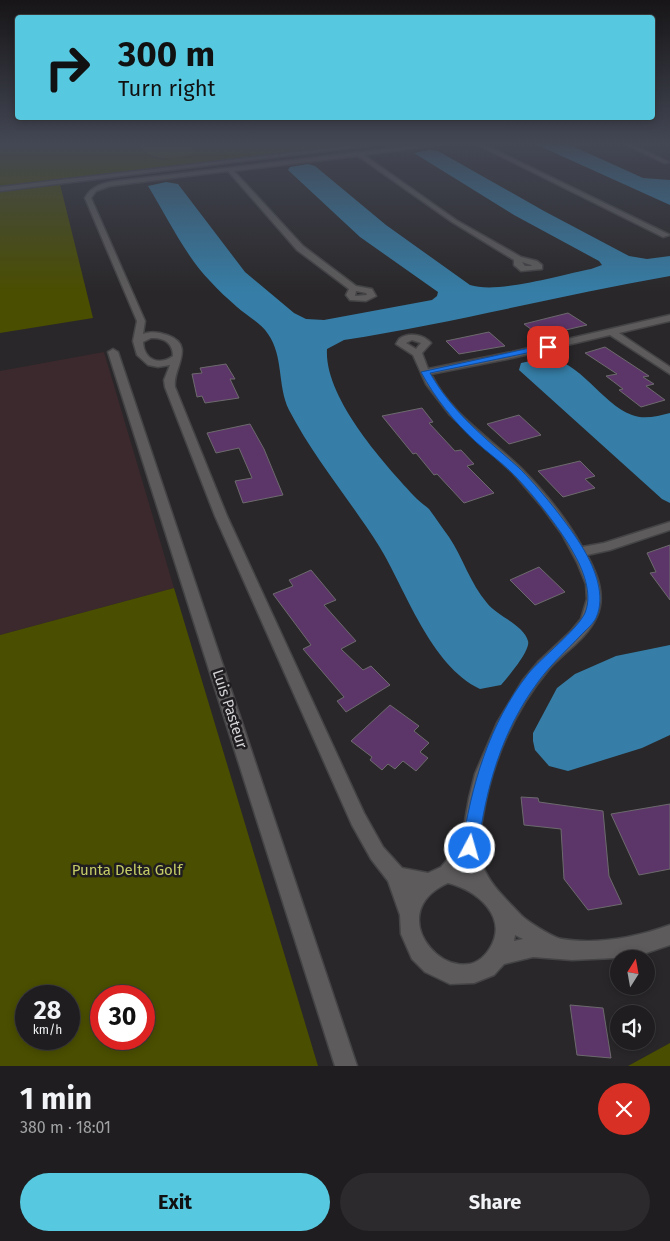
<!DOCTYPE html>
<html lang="en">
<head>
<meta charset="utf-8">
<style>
	body { margin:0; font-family:"Fira Sans",sans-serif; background:#2c2a2c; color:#f1f3f6; height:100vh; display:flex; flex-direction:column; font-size:19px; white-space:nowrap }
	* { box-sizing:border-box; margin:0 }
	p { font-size:16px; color:#a1a2a4 }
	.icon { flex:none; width:28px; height:28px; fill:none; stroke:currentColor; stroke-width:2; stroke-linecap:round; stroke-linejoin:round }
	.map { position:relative; height:1066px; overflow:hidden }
	.details { display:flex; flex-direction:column; background:#1f1d1f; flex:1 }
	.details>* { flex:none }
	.guide { position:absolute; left:15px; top:15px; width:640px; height:105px; border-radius:5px; box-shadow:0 2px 8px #0003,0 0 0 1px #3c3b3d; background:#56c9e0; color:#111; overflow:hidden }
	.needle { width:32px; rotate:11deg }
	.controls { position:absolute; left:610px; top:950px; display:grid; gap:10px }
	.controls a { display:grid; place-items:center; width:45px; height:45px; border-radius:50%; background:#1f1d1f; box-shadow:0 2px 8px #0003,0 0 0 1px #3c3b3d; font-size:25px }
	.speed { position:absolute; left:15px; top:985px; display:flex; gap:10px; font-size:25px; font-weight:700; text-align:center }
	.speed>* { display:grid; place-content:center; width:65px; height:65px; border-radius:50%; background:#1f1d1f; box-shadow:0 2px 8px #0003,0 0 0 1px #3c3b3d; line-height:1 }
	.speed small { font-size:12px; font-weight:400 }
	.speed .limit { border:8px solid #d22; background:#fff; color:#111 }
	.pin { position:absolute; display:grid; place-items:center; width:42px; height:42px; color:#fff; margin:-21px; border-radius:10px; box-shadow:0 2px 8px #0006 }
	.me { position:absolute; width:55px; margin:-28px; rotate:6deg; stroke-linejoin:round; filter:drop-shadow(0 0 4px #0008) }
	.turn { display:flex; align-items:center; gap:18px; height:105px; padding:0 20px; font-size:22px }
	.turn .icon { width:65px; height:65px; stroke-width:2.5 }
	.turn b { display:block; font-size:35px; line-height:42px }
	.round { display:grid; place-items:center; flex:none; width:52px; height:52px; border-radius:26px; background:#2c2a2c }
	.overview { display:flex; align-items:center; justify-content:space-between; height:85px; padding:0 20px }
	h1 { font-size:30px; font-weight:700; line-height:38px }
	.button { display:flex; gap:10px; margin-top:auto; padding:10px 20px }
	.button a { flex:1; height:58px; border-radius:30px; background:#56c9e0; color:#111; font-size:20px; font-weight:700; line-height:58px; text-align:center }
	.button a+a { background:#2c2a2c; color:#f1f3f6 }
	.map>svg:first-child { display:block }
	.commercial { fill:#3c292d }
	.green { fill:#4a4e00; fill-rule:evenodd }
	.forest { fill:#585c0f }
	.water { fill:#367ea7 }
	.building { fill:#5d3669; stroke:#6c6a6d }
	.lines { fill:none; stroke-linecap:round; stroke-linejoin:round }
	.minor-casing { stroke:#444345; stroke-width:3 }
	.tertiary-casing { stroke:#444345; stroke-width:3 }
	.minor { fill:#5d5b5b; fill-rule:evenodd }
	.tertiary { fill:#5d5b5b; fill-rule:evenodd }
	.route { fill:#1a73e8; stroke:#114b97 }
	.labels { text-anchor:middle; stroke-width:5; stroke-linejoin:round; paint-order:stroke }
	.near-street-label { font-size:15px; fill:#d4d3d5; stroke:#1f1d20 }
	.near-park-label { font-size:15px; fill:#c4cb67; stroke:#1f1d20 }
</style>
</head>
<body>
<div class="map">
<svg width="670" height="1066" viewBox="0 0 670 1066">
	<rect width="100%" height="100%" fill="#292729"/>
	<polygon class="commercial" points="104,352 174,588 0,635 0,371"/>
	<g class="green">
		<path d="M0,144H142L141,149C161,165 173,161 192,147L187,144H357L0,186Z"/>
		<polygon points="60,184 93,318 0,333 0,191"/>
		<path d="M174,588L318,1066H0V635ZM69,996V1039H26V996ZM101,996H144V1039H101Z"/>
		<polygon points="670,1043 670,1066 628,1066"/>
	</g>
	<path class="forest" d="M142,144H187L192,147V154C173,160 157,162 141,149Z"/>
	<g class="water">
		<polygon points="535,144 568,144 643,178 670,180 670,205"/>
		<path d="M429,150L438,151L544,211L629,256L647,259L670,256V276C561,295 454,323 344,340L327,349C324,398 385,465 417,499C421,503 426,506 429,509C436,518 442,528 449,537C463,558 470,583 487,603C497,616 524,625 528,641C531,650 508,677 501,685L480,689C430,665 406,590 379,546C350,500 314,458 289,410C277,385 284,357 268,334C261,323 247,316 237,307C228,299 218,290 210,281C186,257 166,215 148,186L166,182L178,184L245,272L294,313L306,319L324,320L432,300L437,296L438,292L360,237L288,170L290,167L308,164L315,166L386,225L470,285C498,294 560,275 591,269L602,265L599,261L514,215L414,153Z"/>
		<path d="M545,358C581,360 600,403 632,415C644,420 658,416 670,413V503L662,499L519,370L521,363Z"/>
		<polygon points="670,645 670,735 642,748 568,771 549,766 535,750 533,741 533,733 557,688 575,674 616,656"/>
	</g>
	<g class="building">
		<polygon points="568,313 587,325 540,336 524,324"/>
		<polygon points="489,332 505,346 459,354 446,341"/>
		<polygon points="605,347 649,376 643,377 654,384 646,386 665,400 641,407 619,390 623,389 606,376 617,374 585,353"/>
		<polygon points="226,364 235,379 230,379 239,398 205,403 202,396 197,397 192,374 202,373 200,368"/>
		<polygon points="422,408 433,422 429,423 455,451 461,450 474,464 467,466 494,493 464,503 437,474 434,475 416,453 413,454 382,416"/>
		<polygon points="519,415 541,435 509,444 487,424"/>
		<polygon points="250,424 264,449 283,495 243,503 235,481 252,478 239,448 216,453 207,433"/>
		<polygon points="580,461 595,476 585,479 595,488 563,497 538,471"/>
		<polygon points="670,545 670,600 650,573 656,572 647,553"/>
		<polygon points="539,567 565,592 535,605 510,580"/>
		<polygon points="311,570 336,600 324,605 356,641 341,649 363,670 371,666 390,685 346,712 337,701 344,697 303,649 311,645 273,594 293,586 289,580"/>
		<polygon points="390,705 419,726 414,731 429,743 420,752 428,758 416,771 403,761 395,769 388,764 382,770 370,760 372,757 351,741"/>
		<polygon points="521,797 538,798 539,802 603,811 609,876 622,904 588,910 564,879 561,829 524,825"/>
		<polygon points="670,804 670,869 639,875 611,814"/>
		<polygon points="570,1005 603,1008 611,1058 577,1055"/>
	</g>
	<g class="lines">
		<defs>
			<g id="minor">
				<path d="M429,144H445L364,155L456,220L521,257L537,261L542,265V269L521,271L514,265V260L452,222L358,156L234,171L303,246L356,286L372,289L376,296L366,301L350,300L346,295L349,289L297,250L228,171L110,186L96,191L91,198L145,321L143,334C151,331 159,332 167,335C197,345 172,369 175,387L227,516L364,813L383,847L402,868L428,873L441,867L461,844L469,798L475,774L497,723L523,680L539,661L571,631L581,619L587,599L586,584L577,562L562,534L543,508L513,473L450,415L426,384L413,355L396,344L399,339C408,332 423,334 431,343L422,353L428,369L512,352L670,315V321L619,333L670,367V374L610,335L512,358L431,374C450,414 490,438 521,468C544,491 566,518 582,547L604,543L670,522V530L610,550L587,555C597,574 606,595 597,616C587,639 565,651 549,669C514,711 492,762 483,815C480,831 477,849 482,864C489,884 506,899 520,914C526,921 554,938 562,939C597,945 637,937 670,925V945L643,954L615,958L572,960L533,957L504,964L494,975L474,983L450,984L425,972L412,959L401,934L400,915L388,881L371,859L352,825L215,516L165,387L164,380L170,365L158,367L148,365L137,355L133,341L137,321L85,198C91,186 103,183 116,181ZM522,262L531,265L532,266H525ZM356,291L366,293L367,295L355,296ZM151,338C164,337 173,343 173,356C159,366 144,360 143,342ZM412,340L421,343L416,349L406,343ZM448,883C477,890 509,917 490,948C459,1000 375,916 448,883ZM515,935L523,939L514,941Z"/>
				<polygon points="476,144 483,144 670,235 663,237"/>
				<polygon points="624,144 631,144 669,162 664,163"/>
				<polygon points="113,349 118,352 357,1066 335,1066 108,352"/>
			</g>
			<polygon id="tertiary" points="367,144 383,144 0,191 0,187"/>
		</defs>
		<use href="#minor" class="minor-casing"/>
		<use href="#tertiary" class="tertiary-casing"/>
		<use href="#minor" class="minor"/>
		<use href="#tertiary" class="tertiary"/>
	</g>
	<linearGradient id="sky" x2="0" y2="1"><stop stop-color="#171517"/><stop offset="0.49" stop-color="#434754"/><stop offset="1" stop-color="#434754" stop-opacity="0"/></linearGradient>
	<rect width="670" height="293" fill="url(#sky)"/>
	<path class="route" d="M548,344L552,347L551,348L430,373C453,413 484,437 518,467C537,485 570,526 584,550C595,569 606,596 596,618C593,624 586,630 581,635C567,650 550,665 538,682C501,732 486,788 478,848L476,854L470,856L464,854L462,848C471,786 489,724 528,674C541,658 578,629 585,613C593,594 583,569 573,552C562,531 529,489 511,472C500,461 488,453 476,442C454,422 435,398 421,372Z"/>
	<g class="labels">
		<g class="near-street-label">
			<text transform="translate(230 709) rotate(72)" y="5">Luis Pasteur</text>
		</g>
		<g class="near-park-label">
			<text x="127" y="875">Punta Delta Golf</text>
		</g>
	</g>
</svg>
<div class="controls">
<a><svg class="needle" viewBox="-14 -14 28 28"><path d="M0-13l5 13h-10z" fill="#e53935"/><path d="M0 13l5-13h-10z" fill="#a1a2a4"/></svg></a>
<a><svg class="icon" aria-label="sound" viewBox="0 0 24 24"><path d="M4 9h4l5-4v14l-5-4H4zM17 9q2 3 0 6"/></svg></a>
</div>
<div class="speed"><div>28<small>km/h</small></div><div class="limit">30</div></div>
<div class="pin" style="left:548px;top:347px;background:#d93025"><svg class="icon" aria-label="arrive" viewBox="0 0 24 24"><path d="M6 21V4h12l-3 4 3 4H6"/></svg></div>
<svg class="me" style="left:470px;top:848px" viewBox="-20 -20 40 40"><circle r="17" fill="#1a73e8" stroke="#fff" stroke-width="3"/><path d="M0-11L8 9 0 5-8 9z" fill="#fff"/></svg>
<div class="guide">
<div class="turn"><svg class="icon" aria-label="right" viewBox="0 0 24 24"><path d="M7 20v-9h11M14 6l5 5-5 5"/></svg><div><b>300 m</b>Turn right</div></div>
</div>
</div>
<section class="details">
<div class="overview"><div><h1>1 min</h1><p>380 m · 18:01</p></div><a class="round" style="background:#d93025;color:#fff"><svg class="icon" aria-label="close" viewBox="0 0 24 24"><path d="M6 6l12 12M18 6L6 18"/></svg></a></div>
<div class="button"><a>Exit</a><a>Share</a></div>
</section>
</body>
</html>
